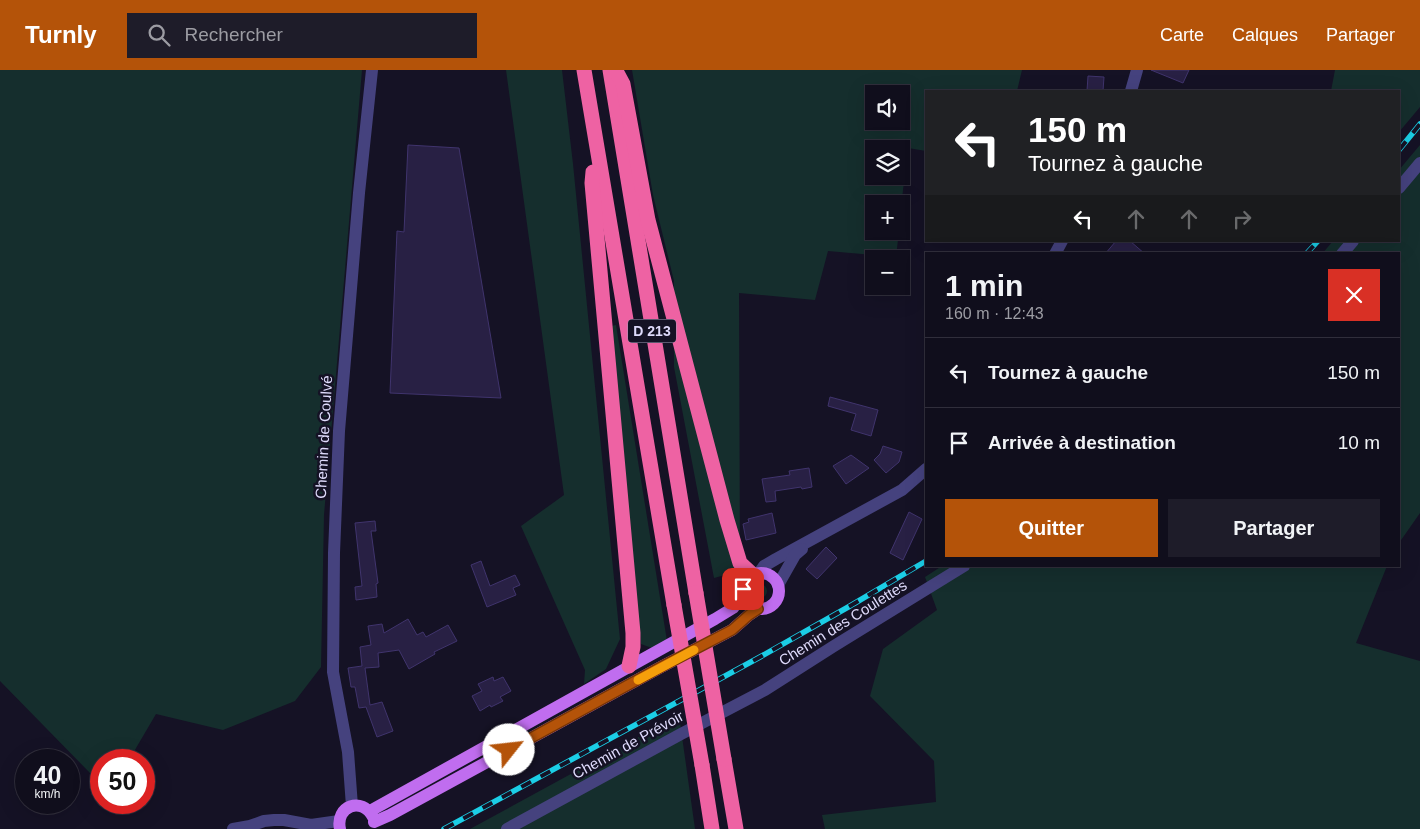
<!DOCTYPE html>
<html lang="fr">
<head>
<meta charset="utf-8">
<style>
	body { margin:0; font-family:Helvetica,sans-serif; background:#1e1c29; color:#f1f3f6; height:100vh; display:flex; flex-direction:column; font-size:19px; white-space:nowrap }
	* { box-sizing:border-box; margin:0 }
	p { font-size:16px; color:#9c9ca3 }
	.icon { flex:none; width:28px; height:28px; fill:none; stroke:currentColor; stroke-width:2; stroke-linecap:round; stroke-linejoin:round }
	.map { position:relative; flex:1; overflow:hidden }
	.sheet { position:absolute; left:925px; top:182px; width:475px; height:315px; display:flex; flex-direction:column; background:#100e1c; border-radius:0px; box-shadow:0 5px 20px #0002,0 0 0 1px #302e3b }
	.sheet>* { flex:none }
	.top-card { position:absolute; left:925px; top:20px; width:475px; height:152px; border-radius:0px; box-shadow:0 5px 20px #0002,0 0 0 1px #302e3b; background:#202124; color:#fff; overflow:hidden }
	.controls { position:absolute; left:865px; top:15px; display:grid; gap:10px }
	.controls a { display:grid; place-items:center; width:45px; height:45px; border-radius:0px; background:#100e1c; box-shadow:0 5px 20px #0002,0 0 0 1px #302e3b; font-size:25px }
	.speed { position:absolute; left:15px; top:679px; display:flex; gap:10px; font-size:25px; font-weight:700; text-align:center }
	.speed>* { display:grid; place-content:center; width:65px; height:65px; border-radius:50%; background:#100e1c; box-shadow:0 5px 20px #0002,0 0 0 1px #302e3b; line-height:1 }
	.speed small { font-size:12px; font-weight:400 }
	.speed .limit { border:8px solid #d22; background:#fff; color:#111 }
	.pin { position:absolute; display:grid; place-items:center; width:42px; height:42px; color:#fff; margin:-21px; border-radius:10px; box-shadow:0 2px 8px #0006 }
	.me { position:absolute; width:55px; margin:-28px; rotate:61deg; stroke-linejoin:round; filter:drop-shadow(0 0 4px #0008) }
	.turn { display:flex; align-items:center; gap:18px; height:105px; padding:0 20px; font-size:22px }
	.turn .icon { width:65px; height:65px; stroke-width:2.5 }
	.turn b { display:block; font-size:35px; line-height:42px }
	.lanes { display:flex; align-items:center; height:48px; padding:0 20px; background:#0003; justify-content:center; gap:25px; direction:ltr }
	.lanes .off { opacity:.35 }
	.round { display:grid; place-items:center; flex:none; width:52px; height:52px; border-radius:0px; background:#1e1c29 }
	.headline { display:flex; align-items:center; justify-content:space-between; height:85px; padding:0 20px }
	h1 { font-size:30px; font-weight:700; line-height:38px }
	.action { display:flex; gap:10px; margin-top:auto; padding:10px 20px }
	.action a { flex:1; height:58px; border-radius:0px; background:#b45309; color:#fff; font-size:20px; font-weight:700; line-height:58px; text-align:center }
	.action a+a { background:#1e1c29; color:#f1f3f6 }
	ul { padding:0; list-style:none }
	li { display:flex; align-items:center; gap:15px; height:70px; padding:0 20px; border-top:1px solid #302e3b }
	li div { flex:1 }
	li b { display:block; font-size:19px }
	li em { font-style:normal }
	header { display:flex; align-items:center; gap:30px; box-sizing:border-box; height:70px; padding:0 25px; background:#b45309; color:#fff }
	header strong { font-size:24px }
	nav { display:flex; gap:28px; margin-inline-start:auto; font-size:18px }
	.search { width:350px; height:45px; background:#1e1c29; display:flex; align-items:center; gap:12px; box-sizing:border-box; padding:0 18px; border-radius:0px; color:#9c9ca3; font-size:19px }
	.map>svg:first-child { display:block }
	.green { fill:#152e2d; fill-rule:evenodd }
	.building { fill:#282044; stroke:#40346d }
	.lines { fill:none; stroke-linecap:round; stroke-linejoin:round }
	.minor { stroke:#45427e; stroke-width:12 }
	.major { stroke:#c06def; stroke-width:12 }
	.highway { stroke:#ee62a3; stroke-width:15 }
	.rail-casing { stroke:#1bcee6; stroke-width:5.5 }
	.rail { stroke:#151225; stroke-width:4; stroke-dasharray:11; stroke-linecap:butt }
	.highway-bridge { stroke:#ee62a3; stroke-width:15 }
	.route-casing { stroke:#753606; stroke-width:12 }
	.route { stroke:#b45309; stroke-width:9 }
	.slow { stroke:#f59e0b; stroke-width:9 }
	.labels { text-anchor:middle; stroke-width:5; stroke-linejoin:round; paint-order:stroke }
	.shield { fill:#151225; stroke:#a29ebb; stroke-width:1 }
	.shield-label { font-size:14px; font-weight:bold; fill:#dedafb }
	.street-label { font-size:15px; fill:#dedafb; stroke:#151225 }
</style>
</head>
<body>
<header>
<strong>Turnly</strong>
<div class="search"><svg class="icon" aria-label="search" viewBox="0 0 24 24"><circle cx="10" cy="10" r="6"/><path d="M15 15l6 6"/></svg>Rechercher</div>
<nav><a>Carte</a><a>Calques</a><a>Partager</a></nav>
</header>
<div class="map">
<svg width="1420" height="759" viewBox="0 0 1420 759">
	<rect width="100%" height="100%" fill="#151225"/>
	<g class="green">
		<polygon points="0,0 362,0 324,445 321,597 295,631 223,660 156,644 129,690 101,690 101,704 90,703 0,611"/>
		<polygon points="506,0 562,0 573,94 620,569 606,599 584,614 585,600 521,456 564,425"/>
		<path d="M632,0H1022L1017,21H926V81L908,78L901,137V134H874V161H899L896,187L828,181L815,230L739,223L740,501L714,508L674,297V211L653,125ZM874,24H901V51H874ZM874,79H901V106H874Z"/>
		<polygon points="1335,0 1420,0 1420,37 1399,62 1399,21 1331,21"/>
		<polygon points="1420,75 1420,443 1399,473 1399,184 1322,184 1333,171 1399,171 1399,100"/>
		<polygon points="616,255 667,571 652,578 641,574 611,256"/>
		<polygon points="942,496 1387,496 1356,573 1420,591 1420,759 825,759 822,745 936,732 934,691 870,626 883,579 937,540 925,507"/>
		<circle cx="760" cy="521" r="7"/>
		<polygon points="679,645 695,759 470,759"/>
	</g>
	<g class="building">
		<polygon points="1151,0 1189,0 1183,13"/>
		<polygon points="1088,6 1104,7 1103,21 1087,21"/>
		<polygon points="408,75 459,78 501,328 390,323 397,161 404,162"/>
		<polygon points="1116,171 1130,171 1145,184 1105,184"/>
		<polygon points="830,327 878,340 871,366 851,360 856,344 828,336"/>
		<polygon points="883,376 902,382 899,392 886,403 874,390 880,384"/>
		<polygon points="851,385 869,398 846,414 833,396"/>
		<polygon points="809,398 812,417 802,419 801,417 775,421 776,431 766,432 762,409 790,405 789,401"/>
		<polygon points="909,442 922,449 903,490 890,483"/>
		<polygon points="772,443 776,463 746,470 743,454 749,452 748,449"/>
		<polygon points="375,451 376,461 371,461 378,513 376,514 377,527 356,530 355,517 362,516 355,453"/>
		<polygon points="826,477 837,488 817,509 806,499"/>
		<polygon points="481,491 490,516 515,505 520,515 513,518 516,525 487,537 471,495"/>
		<polygon points="408,549 417,565 423,562 426,567 448,555 457,571 434,582 435,584 409,599 399,580 378,583 379,597 365,598 370,635 382,632 393,661 377,667 366,637 359,638 355,617 351,617 348,598 362,596 360,577 371,575 368,556 382,554 384,563"/>
		<polygon points="493,607 494,611 503,607 511,621 500,627 503,631 491,637 490,635 480,641 472,626 482,621 478,614"/>
	</g>
	<g class="lines">
		<g class="minor">
			<polyline points="1131,21 1137,0"/>
			<polyline points="1399,118 1420,93"/>
			<polyline points="1055,184 1062,171"/>
			<polyline points="1342,184 1353,171"/>
			<polyline points="759,503 764,496 776,489 902,420 926,399"/>
			<polyline points="778,515 795,485 802,479"/>
			<polyline points="352,736 348,682 333,602 334,483 339,361 359,123 372,0"/>
			<polyline points="233,759 250,756 264,751 274,750 284,750 311,755 339,751"/>
			<polyline points="507,759 681,664 765,620 834,576 964,496"/>
		</g>
		<g class="major">
			<circle cx="761" cy="521" r="18"/>
			<polyline points="370,741 715,549 733,538 743,525"/>
			<polyline points="374,752 390,745 661,597 732,560 749,545 758,539"/>
			<path d="M340,759C335,736 362,726 373,747"/>
		</g>
		<g class="highway">
			<polyline points="584,0 674,535"/>
			<polyline points="610,0 696,523"/>
			<polyline points="616,1 623,14 648,150 727,450 740,493 753,505"/>
			<polyline points="593,102 592,113 595,146 633,563 633,577 629,596"/>
			<polyline points="724,689 736,759"/>
			<polyline points="702,695 712,759"/>
		</g>
		<defs>
			<g id="rail">
				<polyline points="1399,80 1420,54"/>
				<polyline points="1306,184 1318,171"/>
				<polyline points="444,759 760,587 850,536 926,491"/>
			</g>
		</defs>
		<use href="#rail" class="rail-casing"/>
		<use href="#rail" class="rail"/>
		<g class="highway-bridge">
			<polyline points="696,523 724,689"/>
			<polyline points="674,535 702,695"/>
		</g>
	</g>
	<g class="lines">
		<defs>
			<path id="route" d="M509,680L661,597L732,560L749,545L758,539C748,536 743,530 743,519"/>
		</defs>
		<use href="#route" class="route-casing"/>
		<use href="#route" class="route"/>
		<polyline class="slow" points="638,610 694,580"/>
	</g>
	<g class="labels">
		<rect class="shield" x="628" y="249.5" width="48" height="23" rx="4"/>
		<g class="shield-label">
			<text x="652" y="266">D 213</text>
		</g>
		<g class="street-label">
			<text transform="translate(324 367) rotate(-87)" y="5">Chemin de Coulvé</text>
			<text transform="translate(843 553) rotate(-32)" y="5">Chemin des Coulettes</text>
			<text transform="translate(628 675) rotate(-29)" y="5">Chemin de Prévoir</text>
		</g>
	</g>
</svg>
<div class="controls">
<a><svg class="icon" aria-label="sound" viewBox="0 0 24 24"><path d="M4 9h4l5-4v14l-5-4H4zM17 9q2 3 0 6"/></svg></a>
<a><svg class="icon" aria-label="layers" viewBox="0 0 24 24"><path d="M12 4l9 5-9 5-9-5zM3 14l9 5 9-5"/></svg></a>
<a>+</a>
<a>−</a>
</div>
<div class="speed"><div>40<small>km/h</small></div><div class="limit">50</div></div>
<div class="pin" style="left:743px;top:519px;background:#d93025"><svg class="icon" aria-label="arrive" viewBox="0 0 24 24"><path d="M6 21V4h12l-3 4 3 4H6"/></svg></div>
<svg class="me" style="left:509px;top:680px" viewBox="-20 -20 40 40"><circle r="19" fill="#fff"/><path d="M0-13L10 11 0 6-10 11z" fill="#b45309"/></svg>
<div class="top-card">
<div class="turn"><svg class="icon" aria-label="left" viewBox="0 0 24 24"><path d="M17 20v-9H6M10 6l-5 5 5 5"/></svg><div><b>150 m</b>Tournez à gauche</div></div>
<div class="lanes"><svg class="icon" aria-label="left" viewBox="0 0 24 24"><path d="M17 20v-9H6M10 6l-5 5 5 5"/></svg><svg class="icon off" aria-label="ahead" viewBox="0 0 24 24"><path d="M12 20V5M6 11l6-6 6 6"/></svg><svg class="icon off" aria-label="ahead" viewBox="0 0 24 24"><path d="M12 20V5M6 11l6-6 6 6"/></svg><svg class="icon off" aria-label="right" viewBox="0 0 24 24"><path d="M7 20v-9h11M14 6l5 5-5 5"/></svg></div>
</div>
<section class="sheet">
<div class="headline"><div><h1>1 min</h1><p>160 m · 12:43</p></div><a class="round" style="background:#d93025;color:#fff"><svg class="icon" aria-label="close" viewBox="0 0 24 24"><path d="M6 6l12 12M18 6L6 18"/></svg></a></div>
<ul>
<li><svg class="icon" aria-label="left" viewBox="0 0 24 24"><path d="M17 20v-9H6M10 6l-5 5 5 5"/></svg><div><b>Tournez à gauche</b></div><em>150 m</em></li>
<li><svg class="icon" aria-label="arrive" viewBox="0 0 24 24"><path d="M6 21V4h12l-3 4 3 4H6"/></svg><div><b>Arrivée à destination</b></div><em>10 m</em></li>
</ul>
<div class="action"><a>Quitter</a><a>Partager</a></div>
</section>
</div>
</body>
</html>
